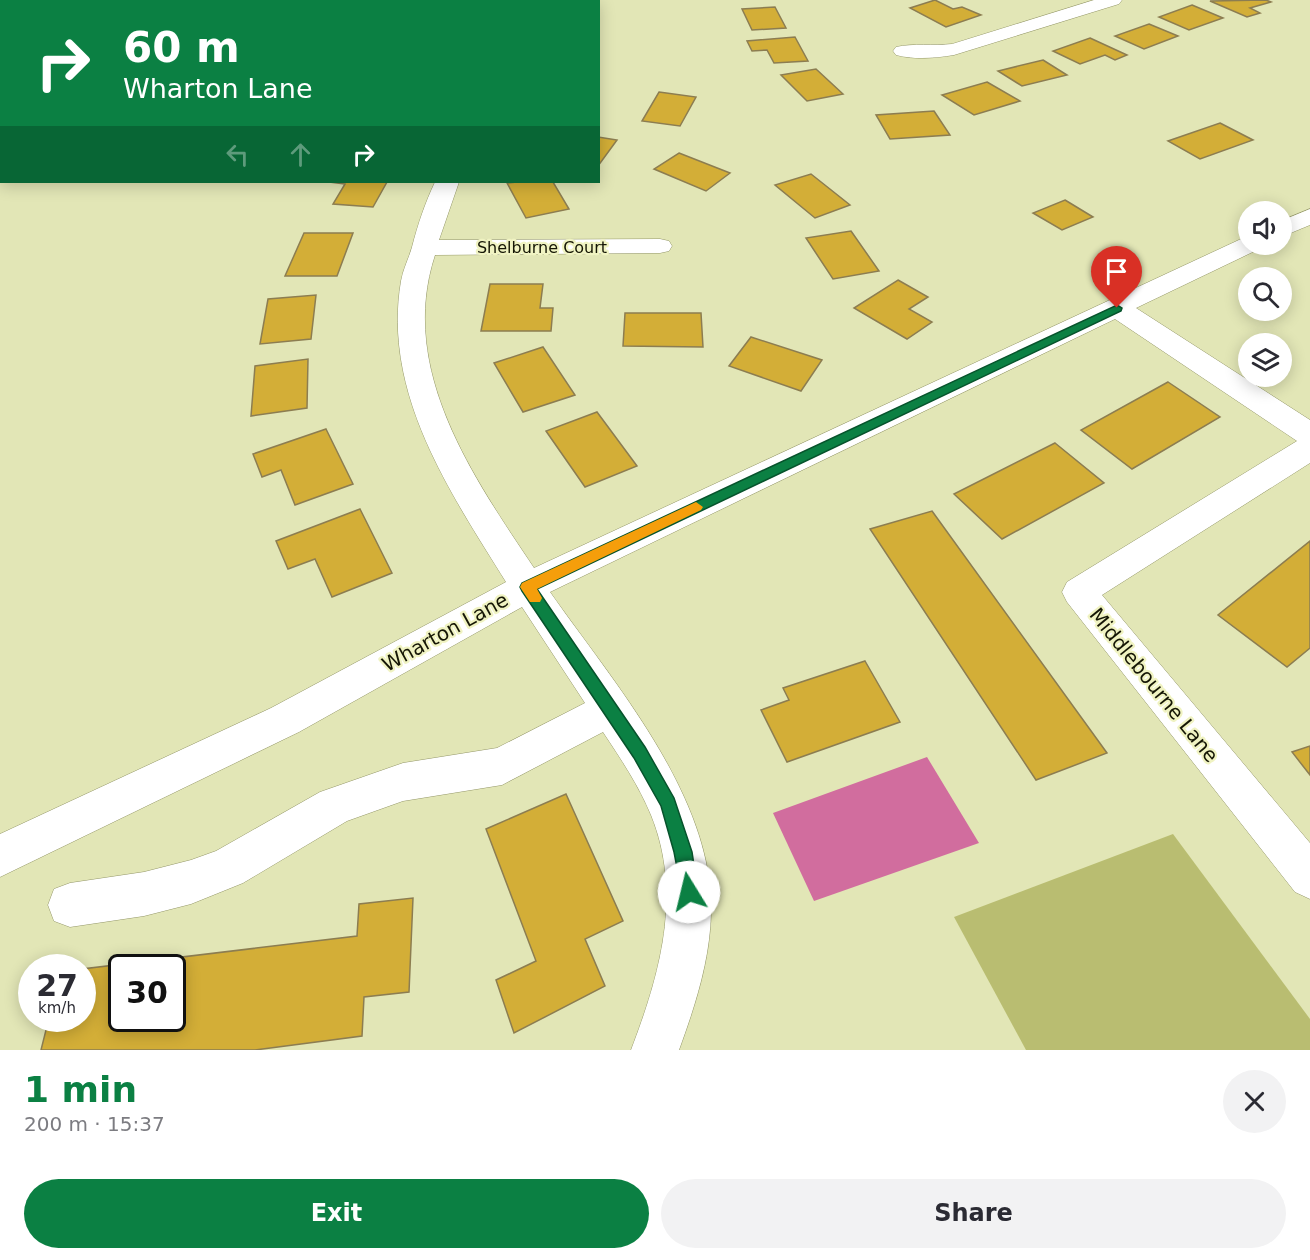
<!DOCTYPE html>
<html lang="en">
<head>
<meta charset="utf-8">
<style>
	body { margin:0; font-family:"DejaVu Sans",sans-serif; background:#f2f2f3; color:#2b2b33; height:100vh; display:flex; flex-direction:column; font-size:22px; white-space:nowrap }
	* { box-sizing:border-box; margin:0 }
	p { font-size:20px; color:#7c7c81 }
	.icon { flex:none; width:33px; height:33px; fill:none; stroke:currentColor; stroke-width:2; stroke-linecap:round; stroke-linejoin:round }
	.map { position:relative; height:1050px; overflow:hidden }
	.details { display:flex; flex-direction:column; background:#fff; flex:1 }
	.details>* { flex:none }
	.top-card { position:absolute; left:0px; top:0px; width:600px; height:183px; box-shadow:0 3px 15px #0003; background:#0b8043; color:#fff; overflow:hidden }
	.buttons { position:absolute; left:1238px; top:201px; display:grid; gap:12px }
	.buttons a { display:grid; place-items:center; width:54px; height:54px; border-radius:50%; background:#fff; box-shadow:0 3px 15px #0003; font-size:30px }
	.speed { position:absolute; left:18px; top:954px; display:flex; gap:12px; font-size:30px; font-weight:700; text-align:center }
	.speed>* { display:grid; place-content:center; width:78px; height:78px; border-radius:50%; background:#fff; box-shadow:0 3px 15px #0003; line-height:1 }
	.speed small { font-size:15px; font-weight:400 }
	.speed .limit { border:3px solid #111; border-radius:9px; background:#fff; color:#111 }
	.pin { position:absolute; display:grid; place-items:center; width:51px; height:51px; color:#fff; margin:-62px -26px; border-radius:50% 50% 50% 0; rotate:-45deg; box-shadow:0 0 6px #0007 }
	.pin .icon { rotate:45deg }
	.me { position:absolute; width:66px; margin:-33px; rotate:351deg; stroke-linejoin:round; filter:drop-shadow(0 0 4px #0008) }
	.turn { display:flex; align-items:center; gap:21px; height:126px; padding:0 24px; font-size:27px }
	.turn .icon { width:78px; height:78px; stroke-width:2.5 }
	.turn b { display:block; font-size:42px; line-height:51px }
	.lanes { display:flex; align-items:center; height:57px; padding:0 24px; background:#0003; justify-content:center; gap:30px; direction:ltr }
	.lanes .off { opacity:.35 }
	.round { display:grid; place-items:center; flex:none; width:63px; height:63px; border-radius:32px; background:#f2f2f3 }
	.headline { display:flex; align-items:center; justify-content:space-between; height:102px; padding:0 24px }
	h1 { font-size:36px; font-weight:800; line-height:45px; color:#0b8043 }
	.action { display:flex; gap:12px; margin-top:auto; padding:12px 24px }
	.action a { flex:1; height:69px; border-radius:36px; background:#0b8043; color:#fff; font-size:24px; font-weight:800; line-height:69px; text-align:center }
	.action a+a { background:#f2f2f3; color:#2b2b33 }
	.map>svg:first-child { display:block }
	.green { fill:#b9bd71 }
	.water { fill:#d16d9e }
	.building { fill:#d3ae37; stroke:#8c7d51; stroke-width:1.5; fill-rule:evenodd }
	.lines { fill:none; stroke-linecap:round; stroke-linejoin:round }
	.minor-casing { stroke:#949769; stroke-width:1 }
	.minor { fill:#fff; fill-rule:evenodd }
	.route { fill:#0b8043; stroke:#07532c; stroke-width:1.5 }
	.slow { fill:#f59e0b }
	.labels { text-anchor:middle; stroke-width:4.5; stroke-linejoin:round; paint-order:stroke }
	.far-street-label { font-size:16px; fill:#151605; stroke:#f0f3c2 }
	.street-label { font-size:20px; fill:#151605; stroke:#f0f3c2 }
</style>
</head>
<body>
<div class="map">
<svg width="1310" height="1050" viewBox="0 0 1310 1050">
	<rect width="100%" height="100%" fill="#e2e6b6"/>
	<polygon class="green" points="1173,834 1310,1019 1310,1050 1026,1050 954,917"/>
	<polygon class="water" points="927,757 979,843 814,901 773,813"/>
	<g class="building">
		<polygon points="935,0 953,9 962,7 981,15 946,27 910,8"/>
		<polygon points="1266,0 1271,2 1250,8 1260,13 1247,17 1210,1"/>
		<polygon points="1192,5 1223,18 1189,30 1159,17"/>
		<polygon points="775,7 786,28 752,30 742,9"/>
		<polygon points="1149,24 1178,36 1144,49 1115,36"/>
		<polygon points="795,37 808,61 774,63 767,50 752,51 747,41"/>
		<polygon points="1090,38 1127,55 1115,60 1105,55 1080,64 1053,51"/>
		<polygon points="1043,60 1067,75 1022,86 998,71"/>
		<polygon points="816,69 843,94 807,101 781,75"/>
		<polygon points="987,82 1020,101 974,115 942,95"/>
		<polygon points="659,92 696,97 680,126 642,121"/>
		<polygon points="934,111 950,135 890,139 876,115"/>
		<polygon points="1220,123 1253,140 1200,159 1168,141"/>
		<polygon points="598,137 617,140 598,166"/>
		<polygon points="679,153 730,173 706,191 654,169"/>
		<polygon points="811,174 850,205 815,218 775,185"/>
		<polygon points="329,182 387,182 373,207 333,204 345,184"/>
		<polygon points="517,182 553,182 569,209 526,218 507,183"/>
		<polygon points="1065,200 1093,217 1062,230 1033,213"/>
		<polygon points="851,231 879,271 833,279 806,238"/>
		<polygon points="304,233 353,233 337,276 285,276"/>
		<polygon points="898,280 928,297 909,309 932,322 907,339 854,308"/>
		<polygon points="490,284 543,284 540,308 553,308 551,331 481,331"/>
		<polygon points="316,295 311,339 260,344 268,299"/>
		<polygon points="625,313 701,313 703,347 623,346"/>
		<polygon points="751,337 822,360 801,391 729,366"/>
		<polygon points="543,347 575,395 523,412 494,363"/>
		<polygon points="308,359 307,408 251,416 255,366"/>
		<polygon points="1168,382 1220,417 1132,469 1081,430"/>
		<polygon points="597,412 637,466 585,487 546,431"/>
		<polygon points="326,429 353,484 295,505 281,470 262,477 253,454"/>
		<polygon points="1055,443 1104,483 1002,539 954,494"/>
		<polygon points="360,509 392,573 332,597 315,559 288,569 276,541"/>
		<polygon points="932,511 1107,753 1036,780 870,529"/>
		<polygon points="1310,541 1310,648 1287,667 1218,615"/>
		<polygon points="865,661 900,722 787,762 761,710 789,700 783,688"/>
		<polygon points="1310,746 1310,775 1292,752"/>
		<polygon points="566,794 623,921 585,939 605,986 514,1033 496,980 536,961 486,829"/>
		<path d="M413,898L409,992L364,997L362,1036L255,1050H41L49,1018H82V969L357,936L359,904ZM122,968H172V1018H122Z"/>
	</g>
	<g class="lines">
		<defs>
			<g id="minor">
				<path d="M1094,0H1122L1119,4L954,55C935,58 915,60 896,55L893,51L896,47C914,43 933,46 952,44Z"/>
				<path d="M435,182H459L439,240L660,239L669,241L672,246L669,251L660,253L435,255C397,370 474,478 534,568L1241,239L1248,237V244H1262L1259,249L1136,308L1310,420V463L1102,595L1310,843V899L1295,892L1067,602L1062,592L1067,582L1297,441L1115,319L550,592C613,682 714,797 711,913C710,960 695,1006 679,1050H631C660,974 683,894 651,815C639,786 621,759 603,732L502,785L403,801L347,821L243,883L191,904L144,916L70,927L54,921L48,905L54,889L70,883L144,872L191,860L216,851L320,792L403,763L497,748L585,703L522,607L299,732L0,877V834L271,708L506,582C450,492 382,393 401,281C403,269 409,258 412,247C418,224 425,203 435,182Z"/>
				<polygon points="1310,209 1310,225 1281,237 1281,221"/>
			</g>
		</defs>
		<use href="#minor" class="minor-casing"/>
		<use href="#minor" class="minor"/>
	</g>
	<polygon class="route" points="1117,305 1122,308 1121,311 537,589 645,747 674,798 692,852 698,892 696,899 689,901 683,899 674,852 661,806 634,758 522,591 520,587 522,583"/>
	<polygon class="slow" points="696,502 703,507 701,510 537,589 542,598 540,602 530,602 520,587 522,583"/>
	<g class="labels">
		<g class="far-street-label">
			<text x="542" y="253">Shelburne Court</text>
		</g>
		<g class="street-label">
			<text transform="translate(445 632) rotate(-29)" y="7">Wharton Lane</text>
			<text transform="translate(1154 685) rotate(51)" y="7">Middlebourne Lane</text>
		</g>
	</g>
</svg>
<div class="buttons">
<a><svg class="icon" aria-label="sound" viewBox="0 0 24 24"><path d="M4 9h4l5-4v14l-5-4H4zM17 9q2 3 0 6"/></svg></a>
<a><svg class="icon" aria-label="search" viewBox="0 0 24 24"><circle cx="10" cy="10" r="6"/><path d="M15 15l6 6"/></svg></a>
<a><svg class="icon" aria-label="layers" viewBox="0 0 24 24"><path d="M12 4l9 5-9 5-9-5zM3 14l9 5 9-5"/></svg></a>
</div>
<div class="speed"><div>27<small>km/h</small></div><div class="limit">30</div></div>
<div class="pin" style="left:1117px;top:308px;background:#d93025"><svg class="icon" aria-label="arrive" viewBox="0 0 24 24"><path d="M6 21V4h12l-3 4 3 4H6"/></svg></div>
<svg class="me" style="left:689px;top:892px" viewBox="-20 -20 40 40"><circle r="19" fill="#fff"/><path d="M0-13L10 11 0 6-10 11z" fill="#0b8043"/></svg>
<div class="top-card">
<div class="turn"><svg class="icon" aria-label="right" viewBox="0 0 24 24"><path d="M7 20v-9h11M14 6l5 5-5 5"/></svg><div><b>60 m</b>Wharton Lane</div></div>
<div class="lanes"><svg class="icon off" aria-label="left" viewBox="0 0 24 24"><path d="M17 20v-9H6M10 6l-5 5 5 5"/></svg><svg class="icon off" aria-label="ahead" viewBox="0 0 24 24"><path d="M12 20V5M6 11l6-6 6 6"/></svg><svg class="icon" aria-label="right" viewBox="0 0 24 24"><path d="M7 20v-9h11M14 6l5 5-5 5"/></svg></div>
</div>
</div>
<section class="details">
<div class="headline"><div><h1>1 min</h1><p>200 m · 15:37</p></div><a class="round"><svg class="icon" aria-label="close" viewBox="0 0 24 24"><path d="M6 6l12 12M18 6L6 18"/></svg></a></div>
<div class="action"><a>Exit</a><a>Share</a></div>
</section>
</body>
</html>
